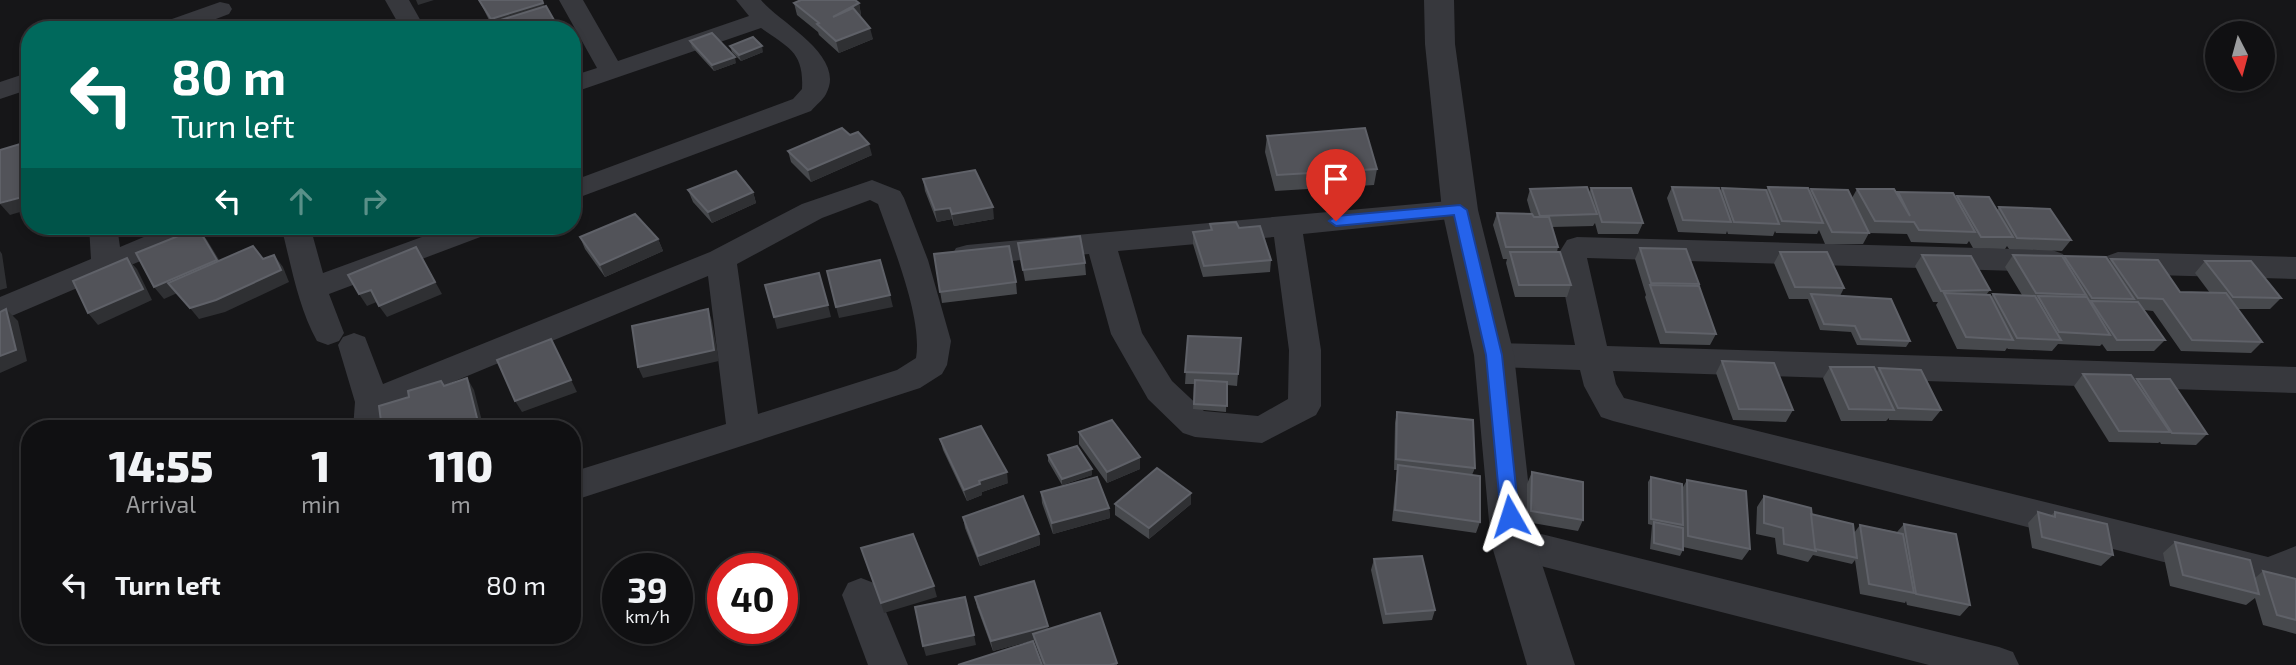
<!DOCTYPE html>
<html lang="en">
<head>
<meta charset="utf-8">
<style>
	body { margin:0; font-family:"Exo 2",sans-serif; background:#1e1e20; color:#f1f3f6; height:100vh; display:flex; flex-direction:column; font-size:26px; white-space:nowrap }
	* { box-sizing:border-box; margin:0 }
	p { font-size:23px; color:#9c9d9f }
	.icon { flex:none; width:38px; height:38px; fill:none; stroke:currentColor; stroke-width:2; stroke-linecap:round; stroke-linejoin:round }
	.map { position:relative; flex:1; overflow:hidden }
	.sheet { position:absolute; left:21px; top:420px; width:560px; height:224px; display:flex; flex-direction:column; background:#101012; border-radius:28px; box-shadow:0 4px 10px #0003,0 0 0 2px #303032 }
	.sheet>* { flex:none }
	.guide { position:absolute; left:21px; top:21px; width:560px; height:214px; border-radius:28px; box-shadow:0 4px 10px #0003,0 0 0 2px #303032; background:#00695c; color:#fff; overflow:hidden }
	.needle { width:46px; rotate:174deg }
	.controls { position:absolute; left:2205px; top:21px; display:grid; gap:14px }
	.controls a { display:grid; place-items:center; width:70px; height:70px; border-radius:50%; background:#101012; box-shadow:0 4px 10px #0003,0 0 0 2px #303032; font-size:35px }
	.speed { position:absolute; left:602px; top:553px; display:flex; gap:14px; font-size:35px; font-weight:700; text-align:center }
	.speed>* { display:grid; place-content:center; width:91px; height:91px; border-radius:50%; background:#101012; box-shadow:0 4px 10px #0003,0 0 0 2px #303032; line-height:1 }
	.speed small { font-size:18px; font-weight:400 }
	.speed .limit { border:10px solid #d22; background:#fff; color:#111 }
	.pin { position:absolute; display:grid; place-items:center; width:60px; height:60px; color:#fff; margin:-72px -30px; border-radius:50% 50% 50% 0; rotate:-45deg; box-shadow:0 0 7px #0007 }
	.pin .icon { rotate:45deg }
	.me { position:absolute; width:77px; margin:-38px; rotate:354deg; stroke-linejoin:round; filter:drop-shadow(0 0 5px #0008) }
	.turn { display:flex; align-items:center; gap:24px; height:147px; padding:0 35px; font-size:32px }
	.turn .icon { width:91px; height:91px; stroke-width:2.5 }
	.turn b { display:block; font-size:49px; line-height:60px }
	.lanes { display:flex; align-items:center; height:66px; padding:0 35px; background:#0003; justify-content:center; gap:35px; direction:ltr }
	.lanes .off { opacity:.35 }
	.eta { display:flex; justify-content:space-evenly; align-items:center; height:119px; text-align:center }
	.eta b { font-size:42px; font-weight:800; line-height:49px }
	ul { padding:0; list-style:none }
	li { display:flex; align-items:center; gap:21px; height:91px; padding:0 35px }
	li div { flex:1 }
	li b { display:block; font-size:26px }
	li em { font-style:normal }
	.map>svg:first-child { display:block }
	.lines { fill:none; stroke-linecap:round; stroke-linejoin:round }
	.minor { fill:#37383d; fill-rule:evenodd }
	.tertiary { fill:#37383d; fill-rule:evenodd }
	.wall { fill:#47494d }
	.shaded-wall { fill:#2f3033 }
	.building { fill:#525359; stroke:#5f6168; stroke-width:2 }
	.route { fill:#2563eb; stroke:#184099; stroke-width:2 }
</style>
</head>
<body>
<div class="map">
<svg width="2296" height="665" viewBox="0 0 2296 665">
	<rect width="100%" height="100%" fill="#161618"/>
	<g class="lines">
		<g class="minor">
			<polygon points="385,0 409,0 426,30 402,30"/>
			<path d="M559,0H583L618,61L749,16L736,0H761C780,23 847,56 826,94C823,100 816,105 811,111L572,200V181L793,99L802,89C804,52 789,48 761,28L572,93V76L597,68Z"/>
			<polygon points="220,2 229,4 232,9 229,14 187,30 152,30 155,25"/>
			<polygon points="30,72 30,89 0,99 0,82"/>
			<path d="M872,180L900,191L904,198L928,260L951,341L947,365L942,374L920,388L572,501V472L726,424L708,276L388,409L387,429H353L355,402L338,345L343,337L354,333L365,337L383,384L710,252L802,204ZM870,200L878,204C892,244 923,318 916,358L897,370L758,414L737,264L822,218Z"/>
			<path d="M1460,200L1470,203L1474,210L1470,217L1303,234L1321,350V406L1316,415L1262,443L1195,437L1183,433L1148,399L1111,334L1089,254L967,265L956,262L952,255L956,248L967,245ZM1274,237L1289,350L1288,399L1258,416L1204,411L1172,381L1142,333L1118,251Z"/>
			<polygon points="89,226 117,226 120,247 170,226 211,226 206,233 0,321 0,297 91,259"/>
			<path d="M281,226H310L323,273L452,226H496L491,233L329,294L344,333L339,341L328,345L317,341C298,307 291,264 281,226Z"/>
			<polygon points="1577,237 2052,250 2063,254 2067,261 2063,268 2052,272 1587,258 1607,346 2296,367 2296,393 1613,371 1616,384 1624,398 2268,557 2296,546 2296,579 2269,589 1613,421 1601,417 1584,386 1580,370 1494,367 1483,364 1478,355 1483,346 1494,343 1575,345 1557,256 1567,240"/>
			<polygon points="2118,252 2296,257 2296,279 2118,274 2107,270 2103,263 2107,256"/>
			<polygon points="1513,527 1999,647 2013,652 2019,665 1929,665 1513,559 1500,554 1495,543 1500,532"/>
			<polygon points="861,578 874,583 908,665 868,665 842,595 848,583"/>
		</g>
		<polygon class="tertiary" points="1424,0 1454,0 1455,44 1478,210 1514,355 1535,543 1575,665 1527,665 1491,543 1474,355 1442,210 1425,44"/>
	</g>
	<g class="wall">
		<polygon points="479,0 546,6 559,30 494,30"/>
		<polygon points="794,3 859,3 861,15 859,16 873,39 839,53 819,35 818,32 797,15"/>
		<polygon points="690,41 736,63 714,71 692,47"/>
		<polygon points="730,46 763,52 741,61 732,52"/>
		<polygon points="1267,136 1377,169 1374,185 1275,191 1265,152"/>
		<polygon points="788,151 872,155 811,182 791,162"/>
		<polygon points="923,179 994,219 954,226 952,219 937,222 925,191"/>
		<polygon points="1672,187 1720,192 1722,188 1766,191 1768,187 1809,192 1811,189 1852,198 1857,189 1897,194 1898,192 1956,198 1957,196 1997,210 1999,207 2071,240 2062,251 2009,249 2007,246 2005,249 1973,248 1969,241 1967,244 1911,242 1907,234 1869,233 1863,244 1825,244 1819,230 1817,234 1776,233 1775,231 1773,236 1728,234 1727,231 1726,234 1678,232 1667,198"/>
		<polygon points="1591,188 1643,223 1638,234 1598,234 1595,223 1593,226 1552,227 1558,247 1557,252 1571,285 1567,297 1515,297 1506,263 1507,259 1503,259 1493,225 1497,213 1531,214 1527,200 1530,189 1589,193"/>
		<polygon points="688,190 753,192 756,203 712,223 693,202"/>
		<polygon points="1210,224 1239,228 1271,260 1270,272 1203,277 1193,244 1193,232 1210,230"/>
		<polygon points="580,237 658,239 663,251 605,277 585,249"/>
		<polygon points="1018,243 1085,263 1086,275 1025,281"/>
		<polygon points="1640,248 1699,284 1698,286 1716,334 1710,345 1660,344 1645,297 1646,295 1635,259"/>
		<polygon points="1780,252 1844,288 1840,296 1910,341 1906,347 1857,345 1851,332 1820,330 1808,299 1789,299 1774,263"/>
		<polygon points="934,254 1016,282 1017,294 942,303"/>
		<polygon points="1922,255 1990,290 1986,295 1991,297 1993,294 2022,295 2005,267 2013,255 2063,258 2064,256 2109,262 2111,259 2180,292 2210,293 2195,273 2205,261 2281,298 2270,309 2238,309 2262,342 2251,353 2181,351 2153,311 2144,310 2165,340 2154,351 2107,351 2102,344 2100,346 2058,344 2052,351 2008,349 2007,348 2005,351 1957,349 1936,305 1938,302 1933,302 1915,266"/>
		<polygon points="1188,336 1241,338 1237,386 1227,385 1226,412 1193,409 1194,384 1185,384"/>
		<polygon points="1722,361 1793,410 1786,422 1733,420 1716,373"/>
		<polygon points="1830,367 1876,373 1879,368 1941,410 1932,421 1889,420 1889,418 1886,421 1841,421 1823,378"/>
		<polygon points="2083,374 2136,381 2137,379 2207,434 2196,445 2161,444 2160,442 2158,443 2109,442 2074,386"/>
		<polygon points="1397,412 1475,468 1472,475 1480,522 1476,533 1392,521 1397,470 1394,470 1395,423"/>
		<polygon points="1079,432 1140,469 1107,483 1079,444"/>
		<polygon points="940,439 1008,483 982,492 982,495 967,501 943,450"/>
		<polygon points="1048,455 1092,469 1092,475 1062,485 1048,461"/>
		<polygon points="1532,472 1583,520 1578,531 1527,522 1527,484"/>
		<polygon points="1651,477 1683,487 1687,480 1750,549 1742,560 1683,547 1683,550 1680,556 1650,549 1652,525 1648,524 1648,482"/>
		<polygon points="1041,492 1109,508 1110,518 1053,534 1042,503"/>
		<polygon points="1191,493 1191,504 1149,539 1115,515 1115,504"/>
		<polygon points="1764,496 1811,514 1854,533 1860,525 1897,532 1904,524 1970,605 1960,616 1907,605 1906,601 1905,603 1860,594 1855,560 1852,564 1813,555 1808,562 1777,554 1775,538 1756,534 1757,507"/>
		<polygon points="2038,512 2051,515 2055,512 2113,555 2101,566 2032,548 2028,523"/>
		<polygon points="963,517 1039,534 1040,545 980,566 965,528"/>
		<polygon points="2175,542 2255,578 2263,571 2296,579 2296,634 2263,625 2255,598 2246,605 2170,586 2163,553"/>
		<polygon points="1374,559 1435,610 1432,620 1383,624 1371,570"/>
		<polygon points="975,597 1048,626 1048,629 1117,663 1117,665 1043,665 1034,640 993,651 977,607"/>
	</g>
	<g class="shaded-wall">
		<polygon points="416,0 434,0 418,5"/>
		<polygon points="543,3 548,14 496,30 491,19"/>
		<polygon points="859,3 861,15 836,28 833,17"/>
		<polygon points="870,28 873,39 839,53 836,41"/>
		<polygon points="762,46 763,52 741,61 739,55"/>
		<polygon points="572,54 574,54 578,65 572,67"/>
		<polygon points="735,57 736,63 714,71 712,65"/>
		<polygon points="869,144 872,155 811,182 808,170"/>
		<polygon points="753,192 756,203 712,223 708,212"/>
		<polygon points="30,195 30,209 10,215 0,204"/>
		<polygon points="993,207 994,219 954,226 952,214"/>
		<polygon points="950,208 952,219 937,222 935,210"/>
		<polygon points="198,228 207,240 226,271 164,299 154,287"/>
		<polygon points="658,239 663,251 605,277 600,265"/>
		<polygon points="416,247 442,294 387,317 379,306"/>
		<polygon points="0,251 2,254 7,288 0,290"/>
		<polygon points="274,255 283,267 289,282 225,312 199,319 190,308"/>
		<polygon points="127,258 137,269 152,300 98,325 88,313"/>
		<polygon points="371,290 379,301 367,306 359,294"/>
		<polygon points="890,295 893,307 839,318 836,307"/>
		<polygon points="828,305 831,317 777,329 774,317"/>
		<polygon points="6,309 18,321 27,361 0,373 0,356"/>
		<polygon points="708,309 712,321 719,361 643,378 638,367"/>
		<polygon points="551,339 577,392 522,412 515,401"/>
		<polygon points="467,378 474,390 484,429 457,429"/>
		<polygon points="1140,457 1140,469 1107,483 1107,472"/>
		<polygon points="1092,469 1092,475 1062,485 1062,479"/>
		<polygon points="1007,472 1008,483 982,492 982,495 967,501 964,490 979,481"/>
		<polygon points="1191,493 1191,504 1149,539 1149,528"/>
		<polygon points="1109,508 1110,518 1053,534 1052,523"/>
		<polygon points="1039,534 1040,545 980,566 978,556"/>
		<polygon points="934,586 937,597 884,613 881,603"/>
		<polygon points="1048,626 1049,636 1033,634 1034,640 993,651 991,641"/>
		<polygon points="974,635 976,645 926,656 923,646"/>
	</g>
	<g class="building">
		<polygon points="479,0 542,0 543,3 491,19"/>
		<polygon points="801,0 855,0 859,3 833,17 853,8 870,28 836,41 817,24 819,23 794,3"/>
		<polygon points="546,6 558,27 551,30 495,30 491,23"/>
		<polygon points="712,33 735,57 712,65 690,41"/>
		<polygon points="753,37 762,46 739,55 730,46"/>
		<polygon points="842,128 850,135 858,132 869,144 808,170 788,151"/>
		<polygon points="1365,128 1377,169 1277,175 1267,136"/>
		<polygon points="30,141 30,195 0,203 0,150"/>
		<polygon points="975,170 993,207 952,214 950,208 935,210 923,179"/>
		<polygon points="736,171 753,192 708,212 688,190"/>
		<polygon points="1587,187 1597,214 1540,216 1530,189"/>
		<polygon points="1672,187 1719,188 1731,222 1683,220"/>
		<polygon points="1768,187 1808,188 1823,223 1782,221"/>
		<polygon points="1591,188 1631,188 1643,223 1602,222"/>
		<polygon points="1722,188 1766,190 1779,224 1734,222"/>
		<polygon points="1811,189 1848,190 1869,233 1832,232"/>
		<polygon points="1857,189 1894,189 1910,216 1898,192 1953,193 1975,232 1919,230 1914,222 1875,221"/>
		<polygon points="1957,196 1989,197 2013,237 1981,237"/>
		<polygon points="1999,207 2050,209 2071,240 2017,238"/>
		<polygon points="1497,213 1532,214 1534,217 1549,217 1558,247 1506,247"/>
		<polygon points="635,214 658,239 600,265 580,237"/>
		<polygon points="1236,222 1239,228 1260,226 1271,260 1204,266 1193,232 1212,230 1210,224"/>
		<polygon points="198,228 217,260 154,287 136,253"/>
		<polygon points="1080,236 1085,263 1023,270 1018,243"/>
		<polygon points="253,246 263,259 274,255 281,270 216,300 190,308 168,283"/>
		<polygon points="1009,246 1016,282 940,292 934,254"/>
		<polygon points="416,247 435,282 379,306 371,290 359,294 348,275"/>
		<polygon points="1640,248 1686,249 1699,284 1651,283"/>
		<polygon points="1510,252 1560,252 1571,285 1519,285"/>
		<polygon points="1780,252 1827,252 1844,288 1795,287"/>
		<polygon points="1922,255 1971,256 1990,290 1941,291"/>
		<polygon points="2013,255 2062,256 2086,295 2036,293"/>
		<polygon points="2064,256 2106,257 2134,299 2092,298"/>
		<polygon points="127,258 143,289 88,313 73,281"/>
		<polygon points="2111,259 2158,260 2180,292 2226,293 2262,342 2192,340 2163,299 2138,298"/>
		<polygon points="880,260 890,295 836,307 827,271"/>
		<polygon points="2205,261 2251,261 2281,298 2233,297"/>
		<polygon points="819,273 828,305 774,317 765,285"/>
		<polygon points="1650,285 1699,286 1716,334 1666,332"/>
		<polygon points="1944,293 1990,295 2013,340 1966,337"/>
		<polygon points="1811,294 1891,299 1910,341 1861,339 1855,326 1824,324"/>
		<polygon points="1993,294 2035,296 2061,340 2017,338"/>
		<polygon points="2038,296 2087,297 2110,335 2059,332"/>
		<polygon points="2091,301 2138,302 2165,340 2117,340"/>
		<polygon points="6,309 16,350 0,356 0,312"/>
		<polygon points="708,309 714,350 638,367 632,326"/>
		<polygon points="1188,336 1241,338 1238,374 1185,372"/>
		<polygon points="551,339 571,380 515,401 497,360"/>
		<polygon points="1722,361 1774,363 1793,410 1739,409"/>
		<polygon points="1830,367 1874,367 1894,410 1849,409"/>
		<polygon points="1879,368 1921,370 1941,410 1898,408"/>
		<polygon points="2083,374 2131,375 2170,432 2119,431"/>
		<polygon points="467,378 478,422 457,429 382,429 379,406 409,397 408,391 441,381 444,386"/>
		<polygon points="2137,379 2170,379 2207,434 2172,433"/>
		<polygon points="1195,380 1227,382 1227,406 1194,404"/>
		<polygon points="1397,412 1473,420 1475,468 1396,459"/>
		<polygon points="1112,420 1140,457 1107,472 1079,432"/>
		<polygon points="981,426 1007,472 979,481 980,484 964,490 940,439"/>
		<polygon points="1077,446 1092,469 1062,479 1048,455"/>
		<polygon points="1398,465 1480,476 1480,522 1395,510"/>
		<polygon points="1157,468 1191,493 1149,528 1115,504"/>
		<polygon points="1532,472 1583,482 1583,520 1531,511"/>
		<polygon points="1097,477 1109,508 1052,523 1041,492"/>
		<polygon points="1651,477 1682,484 1683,525 1651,519"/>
		<polygon points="1687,480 1746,491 1750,549 1688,536"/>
		<polygon points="1023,496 1039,534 978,556 963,517"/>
		<polygon points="1764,496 1811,508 1816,551 1784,544 1783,528 1764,523"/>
		<polygon points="2038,512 2055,517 2055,512 2107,524 2113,555 2042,537"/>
		<polygon points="1811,514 1853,524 1857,558 1815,549"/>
		<polygon points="1654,522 1683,528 1683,550 1654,543"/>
		<polygon points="1904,524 1956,534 1970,605 1916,594"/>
		<polygon points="1860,525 1903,534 1914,593 1869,584"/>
		<polygon points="913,534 934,586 881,603 861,548"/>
		<polygon points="2175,542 2250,560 2259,594 2183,575"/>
		<polygon points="1422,556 1435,610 1386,614 1374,559"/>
		<polygon points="2263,571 2296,579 2296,620 2277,615"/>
		<polygon points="1034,581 1048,626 991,641 975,597"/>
		<polygon points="965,597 974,635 923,646 915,607"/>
		<polygon points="1100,613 1117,663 1110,665 1045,665 1033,634"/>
		<polygon points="1033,641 1042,665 958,665"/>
	</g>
	<polygon class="route" points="1460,205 1467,210 1502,355 1519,516 1516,522 1510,524 1504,522 1501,516 1486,355 1454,215 1336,226 1329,221 1336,216"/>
</svg>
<div class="controls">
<a><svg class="needle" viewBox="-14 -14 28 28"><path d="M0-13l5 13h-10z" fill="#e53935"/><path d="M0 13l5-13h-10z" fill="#9c9d9f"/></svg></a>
</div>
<div class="speed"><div>39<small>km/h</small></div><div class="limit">40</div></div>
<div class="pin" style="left:1336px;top:221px;background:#d93025"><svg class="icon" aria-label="arrive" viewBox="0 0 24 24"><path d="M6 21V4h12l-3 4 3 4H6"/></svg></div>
<svg class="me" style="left:1510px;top:516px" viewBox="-20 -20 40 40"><path d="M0-17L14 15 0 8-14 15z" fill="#2563eb" stroke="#fff" stroke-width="4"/></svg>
<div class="guide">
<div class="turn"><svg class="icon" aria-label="left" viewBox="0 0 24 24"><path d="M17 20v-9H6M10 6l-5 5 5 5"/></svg><div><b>80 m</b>Turn left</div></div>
<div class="lanes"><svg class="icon" aria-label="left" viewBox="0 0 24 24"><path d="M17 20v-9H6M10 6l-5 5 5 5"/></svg><svg class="icon off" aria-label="ahead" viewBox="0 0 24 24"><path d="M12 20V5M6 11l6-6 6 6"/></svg><svg class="icon off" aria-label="right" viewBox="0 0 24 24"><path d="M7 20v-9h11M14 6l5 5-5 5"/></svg></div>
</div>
<section class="sheet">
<div class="eta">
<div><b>14:55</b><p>Arrival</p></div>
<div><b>1</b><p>min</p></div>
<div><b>110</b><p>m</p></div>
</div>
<ul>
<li><svg class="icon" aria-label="left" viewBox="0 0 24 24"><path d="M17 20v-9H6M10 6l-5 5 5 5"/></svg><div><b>Turn left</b></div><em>80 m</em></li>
</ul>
</section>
</div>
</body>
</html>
